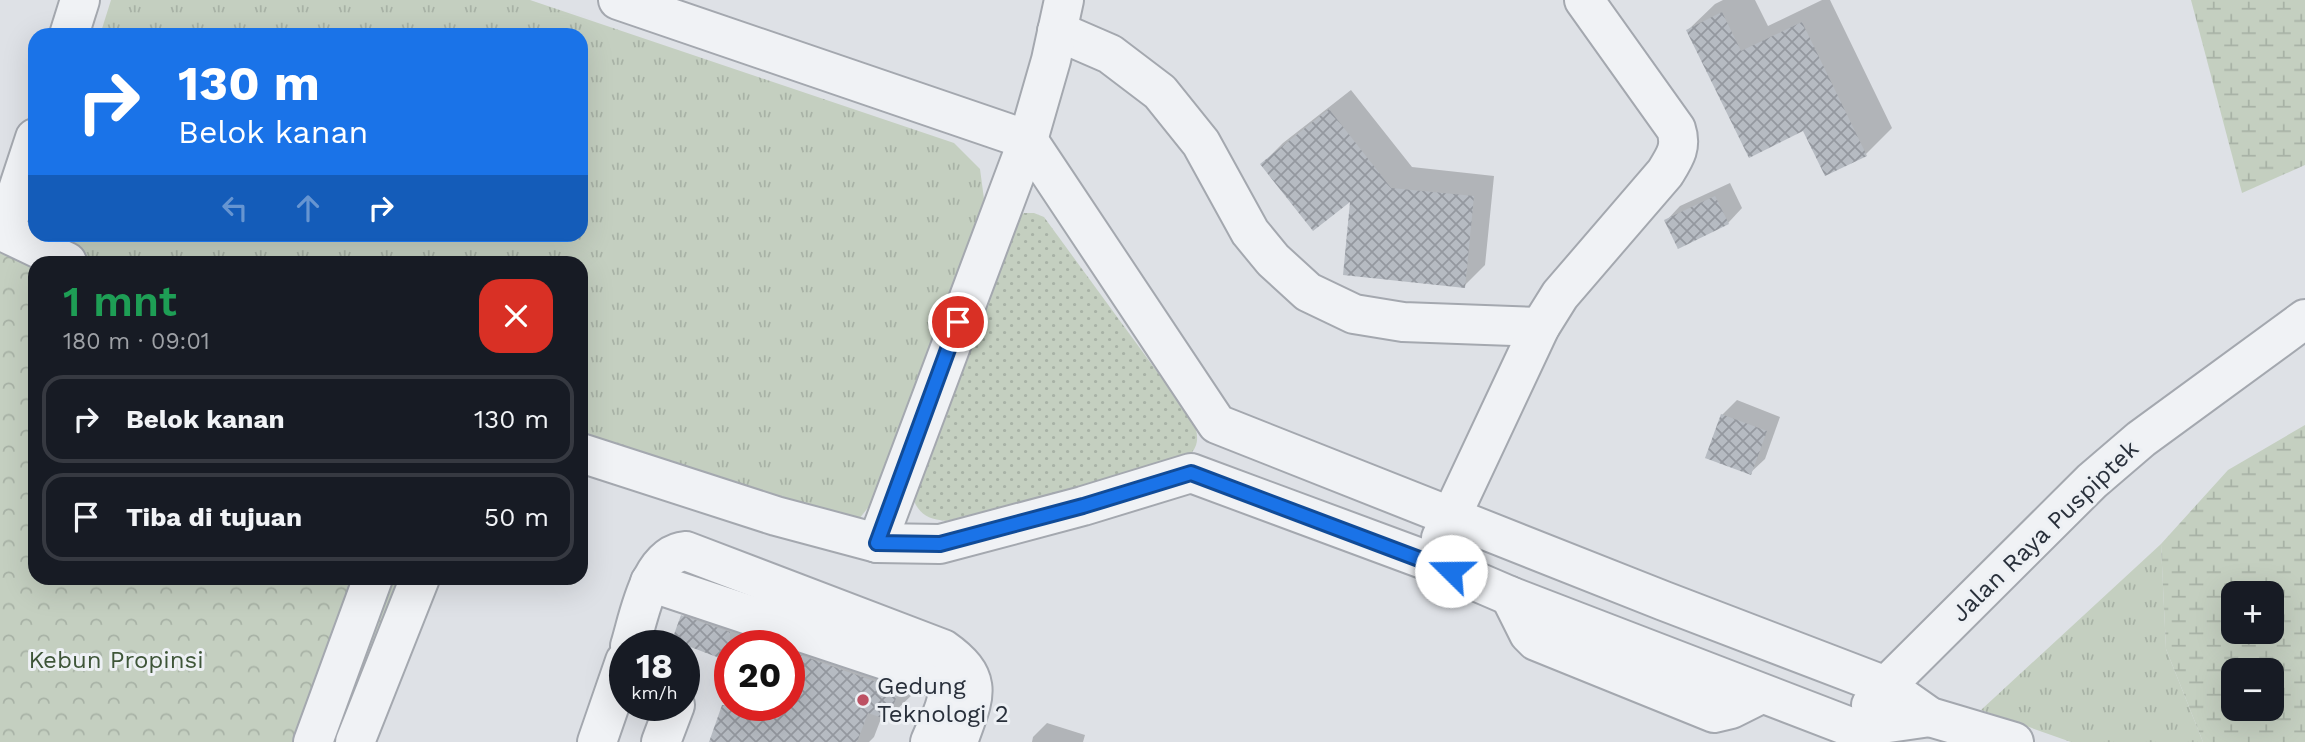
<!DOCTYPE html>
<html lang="id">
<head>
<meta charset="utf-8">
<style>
	body { margin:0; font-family:"Work Sans",sans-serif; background:#20242c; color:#f1f3f6; height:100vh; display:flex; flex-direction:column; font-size:26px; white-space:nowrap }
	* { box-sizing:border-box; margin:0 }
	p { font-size:23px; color:#9ea1a6 }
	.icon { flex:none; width:38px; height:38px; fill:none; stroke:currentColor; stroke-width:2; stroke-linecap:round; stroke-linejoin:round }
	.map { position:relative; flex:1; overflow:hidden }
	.panel { position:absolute; left:28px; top:256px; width:560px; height:329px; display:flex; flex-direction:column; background:#171b24; border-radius:21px; box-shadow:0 7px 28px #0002 }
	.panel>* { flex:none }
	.guide { position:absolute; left:28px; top:28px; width:560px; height:214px; border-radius:21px; box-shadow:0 7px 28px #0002; background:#1a73e8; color:#fff; overflow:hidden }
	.tools { position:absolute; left:2221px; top:581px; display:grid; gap:14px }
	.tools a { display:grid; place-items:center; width:63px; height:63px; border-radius:14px; background:#171b24; box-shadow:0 7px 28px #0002; font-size:35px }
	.speed { position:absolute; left:609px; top:630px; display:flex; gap:14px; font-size:35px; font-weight:700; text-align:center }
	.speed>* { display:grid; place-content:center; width:91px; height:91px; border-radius:50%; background:#171b24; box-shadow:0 7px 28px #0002; line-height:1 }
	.speed small { font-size:18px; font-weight:400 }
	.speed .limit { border:10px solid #d22; background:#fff; color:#111 }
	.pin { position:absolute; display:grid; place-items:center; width:60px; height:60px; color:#fff; margin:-30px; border:4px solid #fff; border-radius:50%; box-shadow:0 2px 7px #0007 }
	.me { position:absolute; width:77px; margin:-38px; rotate:292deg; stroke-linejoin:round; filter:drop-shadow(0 0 5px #0008) }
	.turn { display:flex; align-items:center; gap:24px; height:147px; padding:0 35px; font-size:32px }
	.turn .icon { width:91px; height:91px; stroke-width:2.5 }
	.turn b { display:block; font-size:49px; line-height:60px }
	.lanes { display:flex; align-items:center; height:66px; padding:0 35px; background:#0003; justify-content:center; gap:35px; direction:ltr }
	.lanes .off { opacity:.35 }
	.round { display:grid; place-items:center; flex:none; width:74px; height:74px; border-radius:21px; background:#20242c }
	.summary { display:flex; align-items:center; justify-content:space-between; height:119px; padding:0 35px }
	h1 { font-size:42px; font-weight:600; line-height:52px; color:#1e9e55 }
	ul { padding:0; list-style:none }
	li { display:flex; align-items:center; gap:21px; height:88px; margin:0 14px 10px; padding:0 21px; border:4px solid #363941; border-radius:21px }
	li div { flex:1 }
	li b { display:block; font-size:26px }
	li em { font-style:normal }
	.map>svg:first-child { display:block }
	.grass { fill:url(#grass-tufts) }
	.forest { fill:url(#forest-crowns) }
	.wetland { fill:url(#wetland-marsh); fill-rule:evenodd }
	.garden { fill:url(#garden-dots) }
	.shadow { fill:#0003 }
	.building { fill:url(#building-cross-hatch) }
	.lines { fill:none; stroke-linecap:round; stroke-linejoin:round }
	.minor-casing { stroke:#a4a8af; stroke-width:42 }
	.minor { stroke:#f0f2f5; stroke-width:38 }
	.route-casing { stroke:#114b97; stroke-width:18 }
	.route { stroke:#1a73e8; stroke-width:12 }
	.poi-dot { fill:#bd5163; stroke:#edf0f4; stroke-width:2.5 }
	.labels { text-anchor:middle; stroke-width:6; stroke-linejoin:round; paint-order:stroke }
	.street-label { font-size:24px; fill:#29303b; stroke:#edf0f4 }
	.park-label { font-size:24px; fill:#3e5538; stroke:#edf0f4 }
	.poi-label { font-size:24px; fill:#29303b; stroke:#edf0f4; text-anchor:start }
</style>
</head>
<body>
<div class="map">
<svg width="2305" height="742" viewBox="0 0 2305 742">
	<defs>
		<pattern id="grass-tufts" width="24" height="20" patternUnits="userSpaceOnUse" patternTransform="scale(1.75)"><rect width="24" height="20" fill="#c4cfc0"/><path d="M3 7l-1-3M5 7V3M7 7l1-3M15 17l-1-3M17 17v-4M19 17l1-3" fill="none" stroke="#a8b2a6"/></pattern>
		<pattern id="forest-crowns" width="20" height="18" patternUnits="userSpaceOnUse" patternTransform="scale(1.75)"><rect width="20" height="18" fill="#c4cfc0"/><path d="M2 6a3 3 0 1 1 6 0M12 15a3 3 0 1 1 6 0" fill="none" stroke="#a8b2a6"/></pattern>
		<pattern id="wetland-marsh" width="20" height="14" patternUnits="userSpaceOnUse" patternTransform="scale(1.75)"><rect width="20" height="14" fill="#c4cfc0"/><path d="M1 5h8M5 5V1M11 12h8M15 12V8" fill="none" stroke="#a8b2a6"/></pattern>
		<pattern id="garden-dots" width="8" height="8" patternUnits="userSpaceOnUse" patternTransform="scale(1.75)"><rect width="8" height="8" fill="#c4cfc0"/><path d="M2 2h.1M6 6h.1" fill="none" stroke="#a8b2a6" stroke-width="1.8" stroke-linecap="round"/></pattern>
		<pattern id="building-cross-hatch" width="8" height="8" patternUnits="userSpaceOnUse" patternTransform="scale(1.75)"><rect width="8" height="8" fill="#b6bbc2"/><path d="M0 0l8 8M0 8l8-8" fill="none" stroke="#94989f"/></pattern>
	</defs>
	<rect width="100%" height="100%" fill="#dee1e6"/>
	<g class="grass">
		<polygon points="111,0 530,0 954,143 980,169 984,199 875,499 859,519 833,524 581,435 581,262 94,262 71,254 49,235 581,234 581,35 100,35"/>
		<polygon points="2161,544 2166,649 2203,742 2071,742 1981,710"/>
	</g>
	<polygon class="forest" points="0,204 71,256 90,262 35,262 35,578 413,578 352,742 0,742"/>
	<g class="wetland">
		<polygon points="2191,0 2305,0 2305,165 2242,193"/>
		<path d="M2305,425V742H2203L2166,649L2161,544L2228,470ZM2233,593H2272V632H2233ZM2233,670H2272V709H2233Z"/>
	</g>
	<path class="garden" d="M1024,213H1034L1044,217L1191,418C1205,443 1194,458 1169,466L946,521C928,519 920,515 913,499L1013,221Z"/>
	<g class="shadow">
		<polygon points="1723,0 1755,0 1768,26 1822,0 1830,0 1892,128 1866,154 1826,174 1804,129 1688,30 1715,4"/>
		<polygon points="1351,90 1412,167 1494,176 1485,265 1464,286 1352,198 1262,164 1283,143"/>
		<polygon points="1730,183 1742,208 1728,223 1666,221 1680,206"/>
		<polygon points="1737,400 1780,417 1765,459 1750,473 1722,415"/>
		<polygon points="709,590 924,664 914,693 888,718 882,716 874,737 869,742 711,742 730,690 730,705 789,705 789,646 730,646 683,616"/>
		<polygon points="1047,723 1085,735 1083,742 1032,742 1033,737"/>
	</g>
	<g class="building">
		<polygon points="1722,12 1741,51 1802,22 1867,156 1825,176 1803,131 1749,158 1686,30"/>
		<polygon points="1329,109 1391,188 1474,196 1465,288 1343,275 1350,202 1313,231 1260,164"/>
		<polygon points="1715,196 1729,224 1678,249 1664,220"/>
		<polygon points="1721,414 1767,431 1751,475 1705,458"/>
		<polygon points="681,615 730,632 730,662 672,640"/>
		<polygon points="789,651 899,690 888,720 868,713 857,742 709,742 722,705 789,705"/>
	</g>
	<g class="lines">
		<defs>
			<g id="minor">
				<polyline points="618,0 1028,140 1217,424 1664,601 1886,686 1930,717 2014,742"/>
				<polyline points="1057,31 1110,54 1160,92 1201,143 1250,232 1273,260 1308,292 1354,314 1403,322 1540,327"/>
				<polyline points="69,35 80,0"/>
				<polyline points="0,227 4,232 67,262"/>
				<polyline points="4,232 35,138"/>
				<polyline points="581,453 776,516 877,543 940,544 1083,506 1191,473 1431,562 1510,596 1853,728 1930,717"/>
				<path d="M1441,538L1540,327L1560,295L1665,173C1675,157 1682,147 1676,129L1584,0"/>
				<polyline points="877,543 1028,140 1051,60 1064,0"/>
				<path d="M650,582L942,679C957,692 936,726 930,742"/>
				<polyline points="1510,596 1529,634 1536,641 1714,713 1731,709 1761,694"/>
				<path d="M630,646C639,617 649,554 686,551L943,649C987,680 973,698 958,742"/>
				<polyline points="1871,705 1886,686 2092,481 2141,439 2305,319"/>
				<polyline points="313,742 373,578"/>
				<polyline points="355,742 420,578"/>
				<polyline points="597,742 625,661"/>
				<polyline points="661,742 675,705"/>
			</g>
		</defs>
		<use href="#minor" class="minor-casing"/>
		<use href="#minor" class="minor"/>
	</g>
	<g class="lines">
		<defs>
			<polyline id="route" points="958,322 877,543 940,544 1083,506 1191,473 1451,571"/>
		</defs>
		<use href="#route" class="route-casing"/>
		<use href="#route" class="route"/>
	</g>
	<circle class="poi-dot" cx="863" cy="700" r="7"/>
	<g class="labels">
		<g class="street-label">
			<text transform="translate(2045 531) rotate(-44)" y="8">Jalan Raya Puspiptek</text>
		</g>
		<g class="park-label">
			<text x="116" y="668">Kebun Propinsi</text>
		</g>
		<g class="poi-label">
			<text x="877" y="694">Gedung<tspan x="877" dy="28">Teknologi 2</tspan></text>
		</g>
	</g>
</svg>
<div class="tools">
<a>+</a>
<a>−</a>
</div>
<div class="speed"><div>18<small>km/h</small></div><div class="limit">20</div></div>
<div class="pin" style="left:958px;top:322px;background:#d93025"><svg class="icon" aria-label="arrive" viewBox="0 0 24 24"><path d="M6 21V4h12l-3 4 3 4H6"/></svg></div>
<svg class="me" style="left:1451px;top:571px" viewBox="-20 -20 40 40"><circle r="19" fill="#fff"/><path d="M0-13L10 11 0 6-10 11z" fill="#1a73e8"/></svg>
<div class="guide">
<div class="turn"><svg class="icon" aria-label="right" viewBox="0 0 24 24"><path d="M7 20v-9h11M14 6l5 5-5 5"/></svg><div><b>130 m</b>Belok kanan</div></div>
<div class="lanes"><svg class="icon off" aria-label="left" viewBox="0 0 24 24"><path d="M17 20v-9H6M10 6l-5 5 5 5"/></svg><svg class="icon off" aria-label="ahead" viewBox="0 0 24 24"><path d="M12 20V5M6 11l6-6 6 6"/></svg><svg class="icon" aria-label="right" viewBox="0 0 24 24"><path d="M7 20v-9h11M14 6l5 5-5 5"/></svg></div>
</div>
<section class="panel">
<div class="summary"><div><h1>1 mnt</h1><p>180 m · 09:01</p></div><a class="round" style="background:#d93025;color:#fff"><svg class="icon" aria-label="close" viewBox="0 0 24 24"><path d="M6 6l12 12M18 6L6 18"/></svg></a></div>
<ul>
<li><svg class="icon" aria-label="right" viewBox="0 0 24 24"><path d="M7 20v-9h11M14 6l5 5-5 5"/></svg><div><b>Belok kanan</b></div><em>130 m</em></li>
<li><svg class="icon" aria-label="arrive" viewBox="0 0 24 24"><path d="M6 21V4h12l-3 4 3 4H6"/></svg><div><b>Tiba di tujuan</b></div><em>50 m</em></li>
</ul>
</section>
</div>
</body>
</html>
